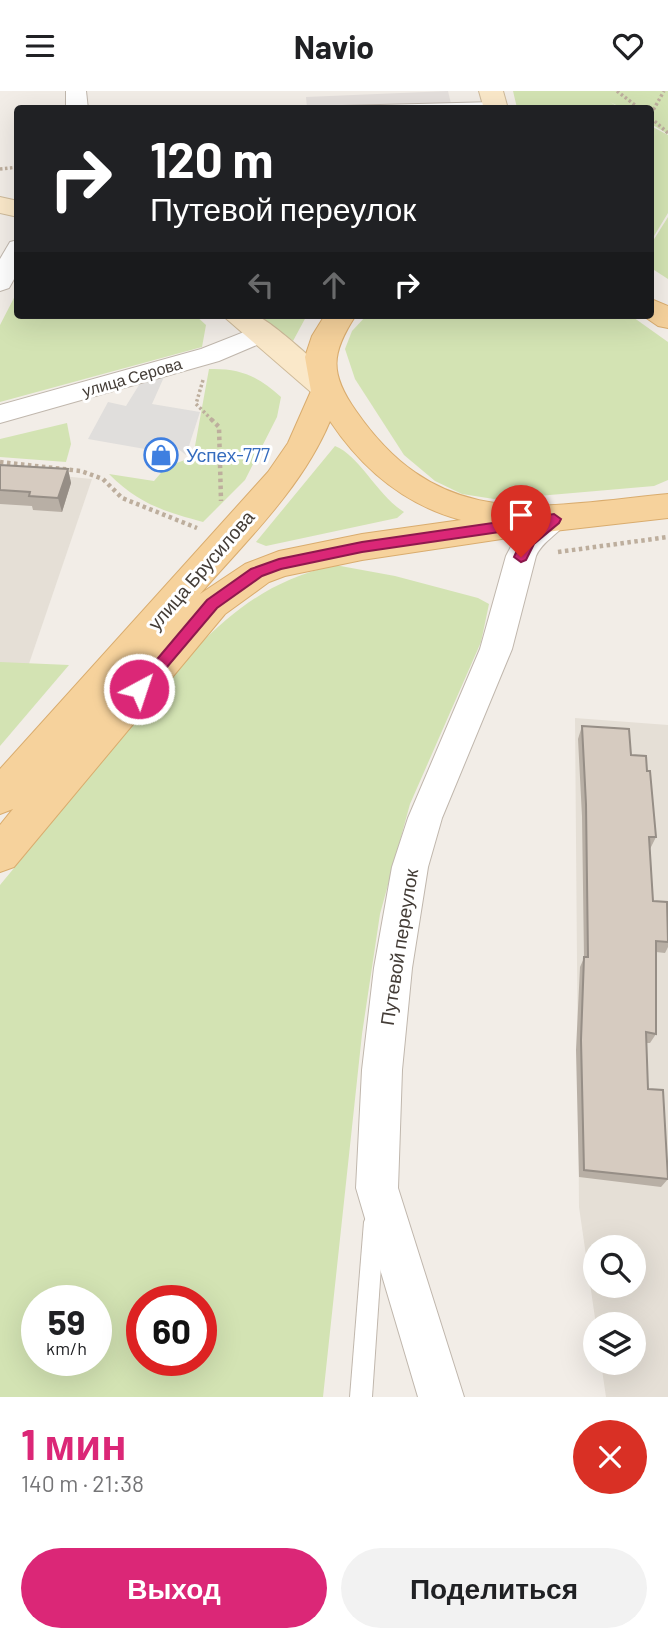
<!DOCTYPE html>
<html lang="ru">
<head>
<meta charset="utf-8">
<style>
	body { margin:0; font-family:Barlow,sans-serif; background:#f2f2f2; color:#202124; height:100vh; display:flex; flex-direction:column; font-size:26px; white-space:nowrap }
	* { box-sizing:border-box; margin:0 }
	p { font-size:23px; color:#757577 }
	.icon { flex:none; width:38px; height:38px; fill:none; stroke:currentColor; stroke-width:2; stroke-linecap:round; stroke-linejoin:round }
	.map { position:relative; height:1306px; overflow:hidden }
	.side { display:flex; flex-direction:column; background:#fff; flex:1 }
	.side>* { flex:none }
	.top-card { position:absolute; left:14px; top:14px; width:640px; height:214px; border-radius:7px; box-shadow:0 7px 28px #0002; background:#202124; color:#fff; overflow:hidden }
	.controls { position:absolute; left:583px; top:1144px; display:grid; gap:14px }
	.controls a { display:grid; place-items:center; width:63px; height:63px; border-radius:50%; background:#fff; box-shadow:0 7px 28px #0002; font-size:35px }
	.speed { position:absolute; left:21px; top:1194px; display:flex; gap:14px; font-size:35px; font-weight:700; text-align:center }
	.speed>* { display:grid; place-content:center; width:91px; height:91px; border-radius:50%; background:#fff; box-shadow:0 7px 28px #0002; line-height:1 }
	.speed small { font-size:18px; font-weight:400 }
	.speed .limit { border:10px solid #d22; background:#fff; color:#111 }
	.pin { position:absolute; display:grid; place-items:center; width:60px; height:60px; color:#fff; margin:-72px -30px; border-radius:50% 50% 50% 0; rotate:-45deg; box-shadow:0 0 7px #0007 }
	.pin .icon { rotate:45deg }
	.me { position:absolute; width:77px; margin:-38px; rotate:40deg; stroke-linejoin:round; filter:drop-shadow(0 0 5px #0008) }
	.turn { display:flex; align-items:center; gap:24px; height:147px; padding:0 21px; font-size:32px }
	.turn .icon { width:91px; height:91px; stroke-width:2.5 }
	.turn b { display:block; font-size:49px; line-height:60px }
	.lanes { display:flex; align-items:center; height:66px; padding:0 21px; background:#0003; justify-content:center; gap:35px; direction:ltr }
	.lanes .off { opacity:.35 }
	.round { display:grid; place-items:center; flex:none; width:74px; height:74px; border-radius:37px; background:#f2f2f2 }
	.overview { display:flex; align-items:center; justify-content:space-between; height:119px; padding:0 21px }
	h1 { font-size:42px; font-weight:700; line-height:52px; color:#db2777 }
	.primary-button { display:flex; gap:14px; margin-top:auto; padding:14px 21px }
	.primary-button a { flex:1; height:80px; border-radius:42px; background:#db2777; color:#fff; font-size:28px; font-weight:700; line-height:80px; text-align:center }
	.primary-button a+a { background:#f2f2f2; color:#202124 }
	header { display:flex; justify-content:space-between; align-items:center; height:91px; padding:0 21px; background:#fff; font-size:32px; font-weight:700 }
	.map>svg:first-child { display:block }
	.residential { fill:#e5dfd6; fill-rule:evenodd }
	.industrial { fill:#e4dfdc }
	.green { fill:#d3e3b3; fill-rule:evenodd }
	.parking { fill:#e0dedc }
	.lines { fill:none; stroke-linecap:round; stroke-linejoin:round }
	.lane-casing { stroke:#c0b7ad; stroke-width:2 }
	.street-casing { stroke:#c0b7ad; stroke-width:2 }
	.secondary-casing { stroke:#ceba9a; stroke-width:2 }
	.primary-casing { stroke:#d9ac6e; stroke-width:2 }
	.path-far1 { stroke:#bdae9d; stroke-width:3.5; stroke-dasharray:2.5 2.5; stroke-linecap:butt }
	.path { stroke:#bdae9d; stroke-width:4.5; stroke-dasharray:3.5 3.5; stroke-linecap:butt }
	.lane { fill:#fff; fill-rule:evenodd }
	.street { fill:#fff; fill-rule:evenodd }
	.secondary { fill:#fae8c9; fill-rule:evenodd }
	.primary { fill:#f6d29c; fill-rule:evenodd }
	.wall { fill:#b8afa5 }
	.shaded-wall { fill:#968e86 }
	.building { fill:#d6cbc0; stroke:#968e86; stroke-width:2 }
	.route { fill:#db2777; stroke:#8e194d; stroke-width:2 }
	.labels { text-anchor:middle; stroke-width:6; stroke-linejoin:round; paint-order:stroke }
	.far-street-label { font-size:16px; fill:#443d37; stroke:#fff }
	.shop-label { font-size:19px; fill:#366cbe; stroke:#fff; text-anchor:start }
	.street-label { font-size:19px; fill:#443d37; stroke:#fff }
</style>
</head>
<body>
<header><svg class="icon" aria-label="menu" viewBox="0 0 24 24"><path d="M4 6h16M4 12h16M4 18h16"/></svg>Navio<svg class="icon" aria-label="heart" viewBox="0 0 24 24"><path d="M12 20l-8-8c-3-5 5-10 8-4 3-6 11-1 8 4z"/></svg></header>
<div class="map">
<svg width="668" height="1306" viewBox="0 0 668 1306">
	<rect width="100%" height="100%" fill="#f2ede7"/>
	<g class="residential">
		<polygon points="0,379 92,388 4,646 0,645"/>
		<path d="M575,627L668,634V1306H606L601,1272H634V1234H596L579,1116ZM595,1157H634V1195H595Z"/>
	</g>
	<polygon class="industrial" points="448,0 452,17 307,17 306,6"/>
	<g class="green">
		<polygon points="513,0 668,0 668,43 651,33 651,18 622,17 610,11 620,17 517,17"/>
		<polygon points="651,35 668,44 668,122 651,150"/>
		<polygon points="668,126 668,188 651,177 651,153"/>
		<polygon points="17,201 18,224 195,224 206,234 202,256 0,311 0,234"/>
		<polygon points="255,224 307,224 293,250"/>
		<polygon points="367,224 630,224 668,251 668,389 654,395 515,407 494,408 462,403 435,390 404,364 355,288 345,258 352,240"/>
		<path d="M209,278C240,277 258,285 281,306L277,326L245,389L203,431C163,420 139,413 109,383L154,390L166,376L193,366Z"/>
		<polygon points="67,332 71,353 66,371 0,366 0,348"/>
		<path d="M335,355C359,364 378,405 404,421L397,427L266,455L256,451Z"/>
		<path d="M335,474L395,485L478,507L489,513L481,551L410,713L380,823L362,943L323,1306H0V794L196,557C240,513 274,489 335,474ZM37,1209H96V1269H37ZM142,1209H201V1269H142Z"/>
		<polygon points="0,571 69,574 0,655"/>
	</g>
	<polygon class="parking" points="164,286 152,313 200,321 186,364 177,357 167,355 155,354 145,358 88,348 108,311 126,315 139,294"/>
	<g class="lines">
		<defs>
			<g id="lane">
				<polygon points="495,11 499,12 499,16 337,18 342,15"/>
				<polygon points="374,1121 381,1124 384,1131 372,1306 350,1306 364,1131 367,1124"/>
			</g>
			<g id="street">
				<polygon points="66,0 86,0 88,18 66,18"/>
				<polygon points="18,149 18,181 9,197 0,200 0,168 10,151"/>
				<polygon points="262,234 271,236 275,242 271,248 219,270 0,332 0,314 201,258"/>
				<path d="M554,417L564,421L569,428C560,443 543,449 536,465L512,558L442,727L428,776L412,877L402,979L398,1097L464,1306H418L356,1097L362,979L374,877L392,776L408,727L480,558L506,465L518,442L544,421Z"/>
			</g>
			<g id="secondary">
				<polygon points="479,0 503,0 508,18 484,18"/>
				<polygon points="0,106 18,110 18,126 0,122"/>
				<path d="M222,224C232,224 246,221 255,224C269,228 330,282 338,295L334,302L323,305L312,302Z"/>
			</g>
			<g id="primary">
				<polygon points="651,208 668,215 668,237 658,235 642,224 651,224"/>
				<path d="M325,224H356C331,262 329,282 356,320C441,443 541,415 668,403V427L554,440L362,469L285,485L269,491L225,523L14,776L0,781V734L13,718L0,723V678L268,381L288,352L311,300L305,266L312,245ZM330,330C362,378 405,414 461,429L362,443L279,460L245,473L200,503C247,449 302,397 330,330Z"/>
			</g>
		</defs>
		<use href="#lane" class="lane-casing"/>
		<use href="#street" class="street-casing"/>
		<use href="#secondary" class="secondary-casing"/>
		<use href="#primary" class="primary-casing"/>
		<g class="path-far1">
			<polyline points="617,0 640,18"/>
			<polyline points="651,23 664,0"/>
			<polyline points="651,27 668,42"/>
			<polyline points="0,78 18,76"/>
			<polyline points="203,289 196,313 213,330"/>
		</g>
		<g class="path">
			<polyline points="211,328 219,336 221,410"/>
			<polyline points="0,371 81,380 103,388 122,407 197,437"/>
			<polyline points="558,461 668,446"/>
		</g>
		<use href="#lane" class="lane"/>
		<use href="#street" class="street"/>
		<use href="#secondary" class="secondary"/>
		<use href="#primary" class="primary"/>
	</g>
	<g class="wall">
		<polygon points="0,374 68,378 71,392 62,421 33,419 32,415 0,413"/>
		<polygon points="582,635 631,664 656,746 650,758 653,810 668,819 668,856 665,862 656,861 656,943 650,952 646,952 648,998 668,1088 661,1096 579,1086 576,959 580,876 584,867 582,725 578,648"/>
	</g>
	<polygon class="shaded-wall" points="68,378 71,392 62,421 58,407"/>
	<g class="building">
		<polygon points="0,374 68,378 58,407 29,405 30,401 0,399"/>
		<polygon points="582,635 629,638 631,664 646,665 647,680 650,680 656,746 649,746 653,810 667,811 668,851 656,850 656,943 646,941 648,998 663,999 668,1088 584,1079 581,949 584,866 588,866 586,713"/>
	</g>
	<polygon class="route" points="554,423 561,428 559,432 534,453 526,469 521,471 514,466 523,446 535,436 362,461 281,478 262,485 217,517 145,602 134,602 132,598 207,509 251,478 279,468 362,451"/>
	<defs>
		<symbol id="shop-ring" viewBox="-11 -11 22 22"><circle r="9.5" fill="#fff" stroke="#3f7fe0" stroke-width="1.5"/><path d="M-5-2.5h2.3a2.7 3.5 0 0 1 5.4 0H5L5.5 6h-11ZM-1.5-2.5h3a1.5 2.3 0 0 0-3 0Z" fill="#3f7fe0"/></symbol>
	</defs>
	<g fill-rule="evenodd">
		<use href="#shop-ring" x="142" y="345" width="38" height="38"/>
	</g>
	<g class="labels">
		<g class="far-street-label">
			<text transform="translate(132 286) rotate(-16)" y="6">улица Серова</text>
		</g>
		<g class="shop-label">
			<text x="186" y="371">Успех-777</text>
		</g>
		<g class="street-label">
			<text transform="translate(201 479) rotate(-49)" y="7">улица Брусилова</text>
			<text transform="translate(399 856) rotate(-81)" y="7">Путевой переулок</text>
		</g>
	</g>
</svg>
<div class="controls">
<a><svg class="icon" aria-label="search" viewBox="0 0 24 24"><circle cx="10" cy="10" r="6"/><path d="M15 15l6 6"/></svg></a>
<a><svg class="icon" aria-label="layers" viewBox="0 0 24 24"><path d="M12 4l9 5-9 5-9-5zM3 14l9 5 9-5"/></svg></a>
</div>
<div class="speed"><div>59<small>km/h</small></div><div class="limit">60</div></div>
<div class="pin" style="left:521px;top:466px;background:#d93025"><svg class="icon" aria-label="arrive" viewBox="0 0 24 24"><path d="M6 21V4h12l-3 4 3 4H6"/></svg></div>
<svg class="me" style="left:139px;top:598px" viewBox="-20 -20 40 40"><circle r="17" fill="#db2777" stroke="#fff" stroke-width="3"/><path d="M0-11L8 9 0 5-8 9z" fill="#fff"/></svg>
<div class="top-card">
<div class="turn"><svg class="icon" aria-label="right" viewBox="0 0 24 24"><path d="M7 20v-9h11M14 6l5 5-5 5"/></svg><div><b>120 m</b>Путевой переулок</div></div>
<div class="lanes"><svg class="icon off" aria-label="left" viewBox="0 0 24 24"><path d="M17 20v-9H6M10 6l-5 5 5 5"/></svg><svg class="icon off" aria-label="ahead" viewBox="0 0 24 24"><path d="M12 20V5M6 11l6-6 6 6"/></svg><svg class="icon" aria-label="right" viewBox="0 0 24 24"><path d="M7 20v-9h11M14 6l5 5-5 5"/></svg></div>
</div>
</div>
<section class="side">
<div class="overview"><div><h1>1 мин</h1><p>140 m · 21:38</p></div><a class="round" style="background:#d93025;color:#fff"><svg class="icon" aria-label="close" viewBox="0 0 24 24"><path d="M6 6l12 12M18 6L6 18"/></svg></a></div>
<div class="primary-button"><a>Выход</a><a>Поделиться</a></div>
</section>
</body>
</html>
